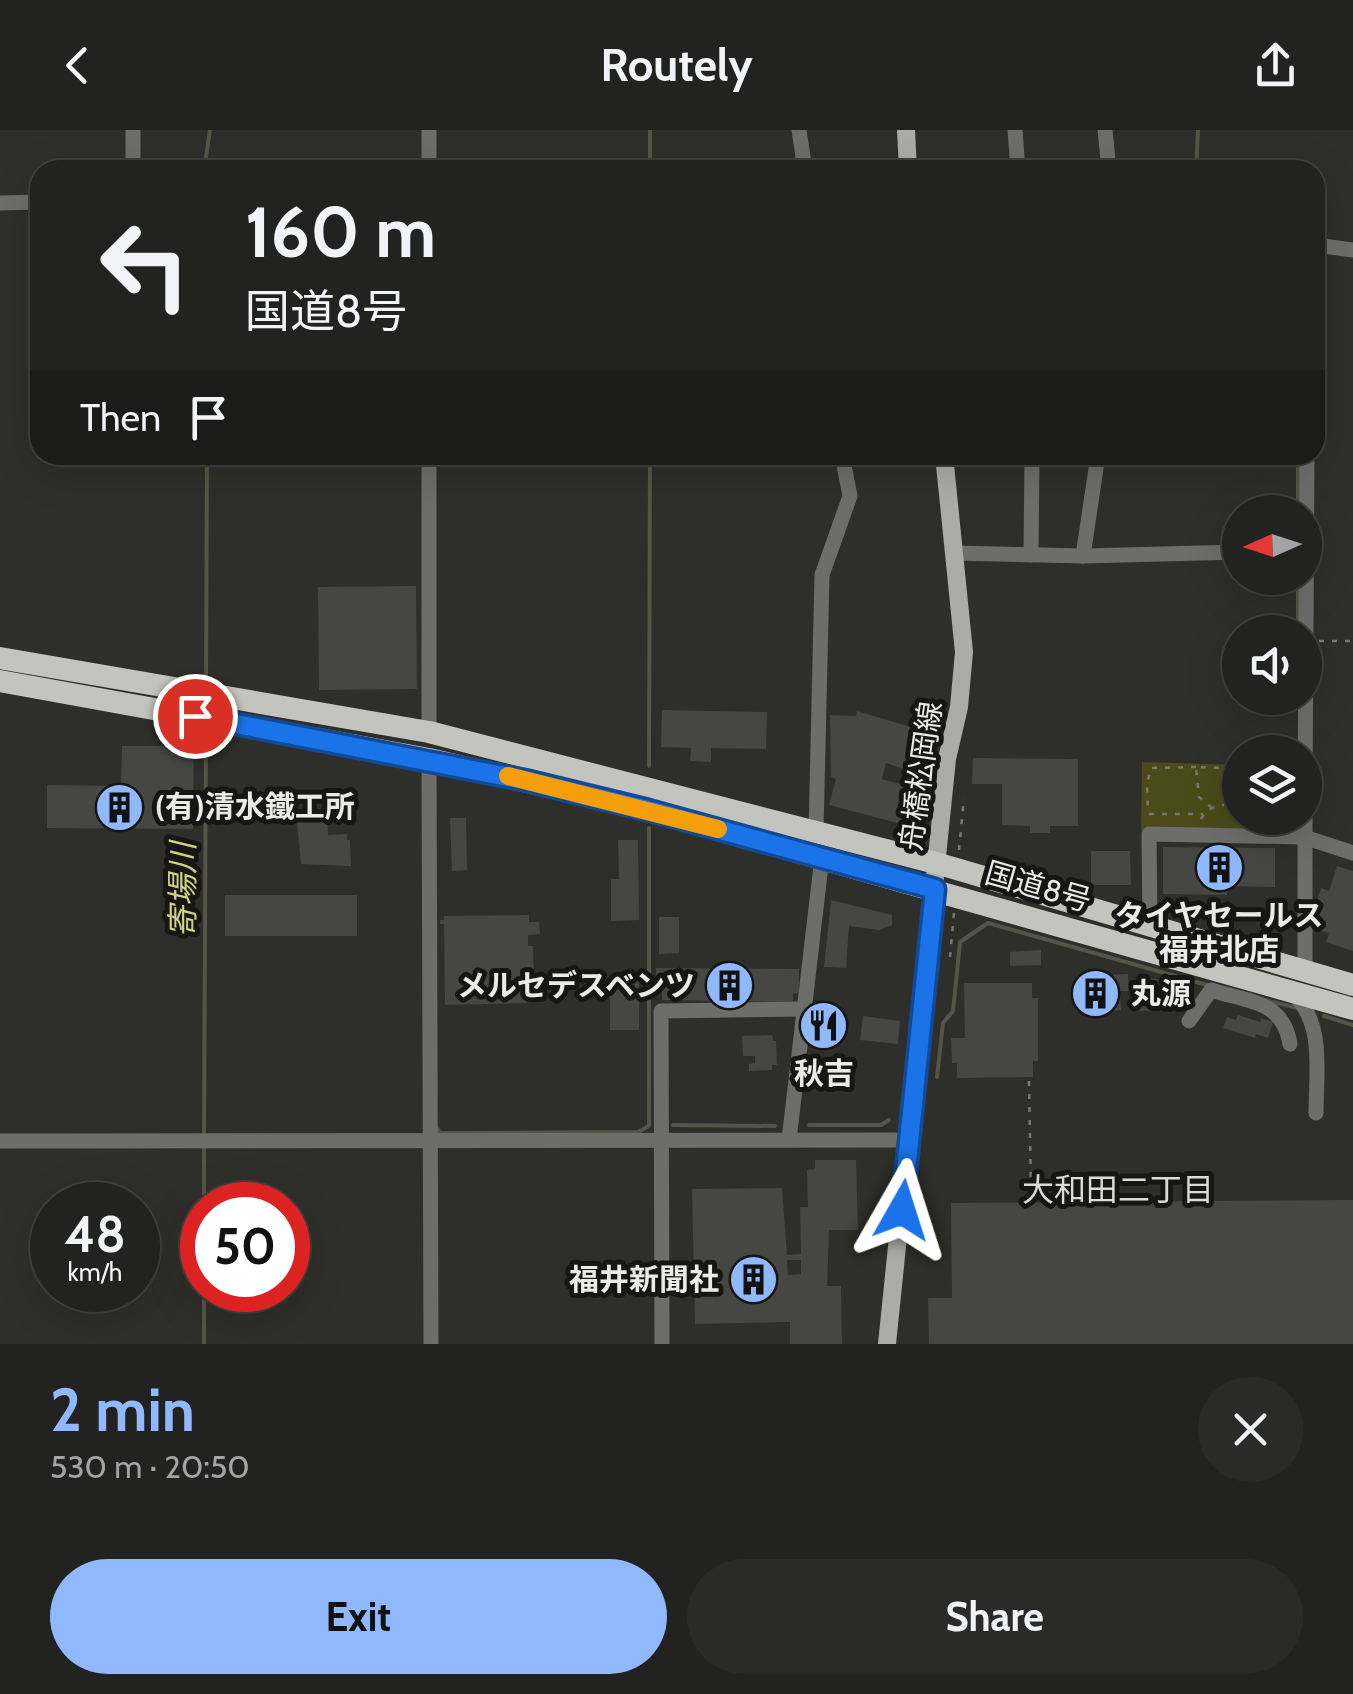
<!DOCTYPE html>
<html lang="en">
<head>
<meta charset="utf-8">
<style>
	body { margin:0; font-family:Cabin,"Noto Sans JP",sans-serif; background:#2a2a29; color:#f1f3f6; height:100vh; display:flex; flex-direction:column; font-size:38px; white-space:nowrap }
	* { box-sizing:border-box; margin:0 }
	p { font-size:32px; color:#a2a4a5 }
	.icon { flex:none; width:55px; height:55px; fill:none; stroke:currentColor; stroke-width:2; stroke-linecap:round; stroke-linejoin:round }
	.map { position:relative; height:1214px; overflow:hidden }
	.drawer { display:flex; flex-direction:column; background:#222220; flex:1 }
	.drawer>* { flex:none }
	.hud { position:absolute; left:30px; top:30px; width:1295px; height:305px; border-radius:30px; box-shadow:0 10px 40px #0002,0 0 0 2px #3f3f3e; background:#222220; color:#f1f3f6; overflow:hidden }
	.needle { width:65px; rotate:267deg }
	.controls { position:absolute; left:1222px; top:365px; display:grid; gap:20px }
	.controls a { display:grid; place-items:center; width:100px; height:100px; border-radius:50%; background:#222220; box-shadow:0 10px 40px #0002,0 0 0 2px #3f3f3e; font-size:50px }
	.speed { position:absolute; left:30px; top:1052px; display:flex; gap:20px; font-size:50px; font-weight:700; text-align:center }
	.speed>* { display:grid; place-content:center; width:130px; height:130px; border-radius:50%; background:#222220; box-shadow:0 10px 40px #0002,0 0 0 2px #3f3f3e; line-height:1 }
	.speed small { font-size:25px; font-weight:400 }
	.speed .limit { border:15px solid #d22; background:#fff; color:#111 }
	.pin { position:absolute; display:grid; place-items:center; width:85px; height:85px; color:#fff; margin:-42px; border:5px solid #fff; border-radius:50%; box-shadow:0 2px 10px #0007 }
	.me { position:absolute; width:110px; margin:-55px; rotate:6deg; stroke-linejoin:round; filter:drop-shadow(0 0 8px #0008) }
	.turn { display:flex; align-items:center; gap:35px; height:210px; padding:0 50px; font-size:45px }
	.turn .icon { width:130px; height:130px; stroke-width:2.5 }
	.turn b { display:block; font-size:70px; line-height:85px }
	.then { display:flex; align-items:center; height:95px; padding:0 50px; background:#0003; gap:20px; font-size:38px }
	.round { display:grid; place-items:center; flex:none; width:105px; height:105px; border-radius:52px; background:#2a2a29 }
	.summary { display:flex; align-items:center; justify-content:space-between; height:170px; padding:0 50px }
	h1 { font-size:60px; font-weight:700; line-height:75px; color:#8fb8fd }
	.button { display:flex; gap:20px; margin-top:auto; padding:20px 50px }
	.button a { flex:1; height:115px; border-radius:60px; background:#8fb8fd; color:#111; font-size:40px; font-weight:700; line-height:115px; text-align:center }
	.button a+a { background:#2a2a29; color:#f1f3f6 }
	header { display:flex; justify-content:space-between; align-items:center; height:130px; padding:0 50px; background:#222220; font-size:45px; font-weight:700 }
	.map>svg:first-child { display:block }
	.green { fill:#4a4b18 }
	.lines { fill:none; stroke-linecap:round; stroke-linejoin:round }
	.stream { stroke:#545546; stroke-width:4 }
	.building { fill:#464642; fill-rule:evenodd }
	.path { stroke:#787875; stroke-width:2.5; stroke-dasharray:5 8; stroke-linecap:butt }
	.minor { stroke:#6d6d6b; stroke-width:15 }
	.major { stroke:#ababa7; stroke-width:18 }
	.highway { stroke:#c4c4bf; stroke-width:22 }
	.route-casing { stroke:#114b97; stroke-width:25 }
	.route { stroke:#1a73e8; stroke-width:18 }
	.slow { stroke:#f59e0b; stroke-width:18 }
	.labels { text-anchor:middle; stroke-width:10; stroke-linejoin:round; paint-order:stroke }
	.street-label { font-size:30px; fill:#eaeae8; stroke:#161614 }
	.poi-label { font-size:30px; font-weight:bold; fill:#eaeae8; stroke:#161614; text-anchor:start }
	.water-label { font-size:32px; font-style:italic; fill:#d0d382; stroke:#161614 }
	.neighbourhood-label { font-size:32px; fill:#dbdbd6; stroke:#161614 }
</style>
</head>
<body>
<header><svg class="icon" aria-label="back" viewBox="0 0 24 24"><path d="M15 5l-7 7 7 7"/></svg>Routely<svg class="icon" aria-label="share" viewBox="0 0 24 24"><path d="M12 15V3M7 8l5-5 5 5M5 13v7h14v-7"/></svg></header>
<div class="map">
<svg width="1353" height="1214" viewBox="0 0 1353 1214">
	<rect width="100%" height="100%" fill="#2e2e2a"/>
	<polygon class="green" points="1142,632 1240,635 1240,688 1298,688 1298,695 1286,703 1141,700"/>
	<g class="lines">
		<g class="stream">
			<polyline points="650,0 650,40"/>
			<polyline points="204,40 210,0"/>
			<polyline points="1196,40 1198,0"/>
			<polyline points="1298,325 1298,382"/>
			<polyline points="1298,502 1298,448"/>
			<polyline points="206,555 207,325"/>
			<polyline points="649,636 650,325"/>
			<polyline points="1265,870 1297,878"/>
			<polyline points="1324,886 1353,895"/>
			<polyline points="937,947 943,893 953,881 960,812 988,793 1207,855"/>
			<polyline points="673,995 775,996"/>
			<polyline points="809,995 881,995 889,990"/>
			<polyline points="437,998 440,1003 638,1002 649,996 649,698"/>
			<polyline points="204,1005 206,595"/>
			<polyline points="204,1075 204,1015"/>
			<polyline points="204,1160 204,1214"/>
		</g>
	</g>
	<g class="building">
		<polygon points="416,456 417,559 319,560 318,457"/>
		<polygon points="662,580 767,582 766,619 711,618 711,632 690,631 691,618 661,617"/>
		<polygon points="857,581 914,598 904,639 886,633 882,649 911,657 901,694 829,675 836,649 831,647 830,585 856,586"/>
		<polygon points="122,616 194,616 193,699 47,698 47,655 121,656"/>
		<polygon points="973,628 1078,629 1078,696 1050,696 1050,703 1030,703 1030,696 1002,695 1002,654 972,654"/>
		<polygon points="296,683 327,683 328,705 347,704 347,710 350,710 351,736 301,734"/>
		<polygon points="450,688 466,688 467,740 452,741"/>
		<polygon points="618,710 638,710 639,790 611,791 611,749 619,749"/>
		<polygon points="1163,717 1275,718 1275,757 1227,756 1227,765 1163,764"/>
		<polygon points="1091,721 1130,721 1131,755 1091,755"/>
		<polygon points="1337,736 1353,741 1353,821 1326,812 1329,803 1314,799 1319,782 1314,780 1321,758 1329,761"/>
		<rect x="225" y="765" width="132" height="41"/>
		<polygon points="831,770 892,785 892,795 879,800 849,796 846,838 824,837"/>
		<polygon points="529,785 529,792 539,792 540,804 528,805 528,816 533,816 534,859 527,859 527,873 445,875 444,794 440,794 440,790 444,790 444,786"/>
		<polygon points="659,787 679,787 679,823 659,824"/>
		<polygon points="1041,820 1041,835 1010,836 1010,822"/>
		<polygon points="656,838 799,839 799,862 793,864 793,872 662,870 662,851 656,850"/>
		<polygon points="1128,844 1129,861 1120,861 1121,880 1089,882 1087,846"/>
		<rect x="610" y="849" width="29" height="51"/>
		<polygon points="1160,849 1160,855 1177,854 1178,872 1159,873 1160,880 1140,881 1138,850"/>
		<polygon points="964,853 1032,853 1032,868 1038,868 1038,931 1033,931 1033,947 957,948 957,933 952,933 951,908 965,908"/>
		<polygon points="814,885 843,888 841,905 811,902"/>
		<polygon points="1238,885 1260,892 1261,888 1273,892 1268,908 1256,904 1255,908 1223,898 1227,887 1236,890"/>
		<polygon points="863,886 900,891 898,914 860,910"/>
		<polygon points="772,905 773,911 776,911 777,935 772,935 772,940 749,941 749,934 755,933 755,926 743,926 742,906"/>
		<polygon points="813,906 834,909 833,916 812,914"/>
		<path d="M815,1030H856L858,1100H829L827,1156H841L842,1214H790V1192L695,1194L692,1059L782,1058L787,1125L801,1124L800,1077H808L807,1040L815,1039ZM787,1130H801V1144L788,1145Z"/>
		<polygon points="1346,1070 1353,1070 1353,1214 929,1214 928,1168 952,1168 951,1073"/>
	</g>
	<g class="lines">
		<g class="path">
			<polyline points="1319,511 1353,511"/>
			<polyline points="1196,637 1151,638 1147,654 1148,681 1150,684 1203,684"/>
			<path d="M1240,643C1228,656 1229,671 1240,684"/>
			<polyline points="1212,678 1199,667 1196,637 1229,638 1240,642"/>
			<polyline points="1246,688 1269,688"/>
			<path d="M1201,689C1207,678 1222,671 1234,677"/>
			<polyline points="959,720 964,668"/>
			<polyline points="950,827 954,783"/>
			<polyline points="1029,951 1031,1059"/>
		</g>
		<g class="minor">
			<polyline points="799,0 805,40"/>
			<polyline points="1015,0 1018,40"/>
			<polyline points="1105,0 1109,40"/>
			<polyline points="133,40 133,0"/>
			<polyline points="429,40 429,0"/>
			<polyline points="0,73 40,72"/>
			<polyline points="1315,115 1353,120"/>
			<polyline points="955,423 1083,426 1240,422"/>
			<polyline points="1031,425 1032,325"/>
			<polyline points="1083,426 1098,325"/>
			<polyline points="429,602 429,325"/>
			<polyline points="429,629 431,1214"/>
			<polyline points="1305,664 1307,325"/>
			<polyline points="1305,688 1305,840"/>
			<polyline points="816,702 822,445 850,366 842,325"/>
			<polyline points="1150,795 1149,704 1304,707 1353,723"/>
			<path d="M1293,864C1325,893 1316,943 1316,983"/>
			<path d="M1189,891L1211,860C1248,872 1283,870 1290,914"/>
			<polyline points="789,1010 822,727"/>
			<polyline points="0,1011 909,1010"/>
			<polyline points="662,1214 661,881 804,879"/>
		</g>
		<g class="major">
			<polyline points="906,0 908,40"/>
			<polyline points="887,1214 947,629 959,577 964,522 944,325"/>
		</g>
		<g class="highway">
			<polyline points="0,528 429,602 936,733 1353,855"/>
			<polyline points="0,551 429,629 648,680 1353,879"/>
		</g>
	</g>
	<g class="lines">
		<defs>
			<polyline id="route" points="195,586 524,650 648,680 935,759 902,1080"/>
		</defs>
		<use href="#route" class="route-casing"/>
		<use href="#route" class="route"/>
		<polyline class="slow" points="508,646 718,699"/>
	</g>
	<defs>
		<symbol id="building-disc" viewBox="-11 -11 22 22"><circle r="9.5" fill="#8fb8fd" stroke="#161614"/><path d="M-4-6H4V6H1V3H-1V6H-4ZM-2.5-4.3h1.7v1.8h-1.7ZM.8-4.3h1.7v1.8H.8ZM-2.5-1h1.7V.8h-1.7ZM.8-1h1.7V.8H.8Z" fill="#111"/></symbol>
		<symbol id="restaurant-disc" viewBox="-11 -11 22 22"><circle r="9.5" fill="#8fb8fd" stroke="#161614"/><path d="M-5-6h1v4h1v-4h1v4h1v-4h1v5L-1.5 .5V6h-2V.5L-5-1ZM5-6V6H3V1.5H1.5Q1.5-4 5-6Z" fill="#111"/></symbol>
	</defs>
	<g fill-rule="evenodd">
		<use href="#building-disc" x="92" y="650" width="55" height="55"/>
		<use href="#building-disc" x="1192" y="710" width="55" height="55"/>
		<use href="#building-disc" x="702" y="828" width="55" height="55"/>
		<use href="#building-disc" x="1068" y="836" width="55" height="55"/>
		<use href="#restaurant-disc" x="796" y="868" width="55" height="55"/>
		<use href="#building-disc" x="726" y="1122" width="55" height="55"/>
	</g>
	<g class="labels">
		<g class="street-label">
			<text transform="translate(921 646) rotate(-82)" y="10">舟橋松岡線</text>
			<text transform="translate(1038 757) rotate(16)" y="10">国道8号</text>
		</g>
		<g class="poi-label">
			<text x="155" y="687">(有)清水鐵工所</text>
			<text x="1219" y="796" text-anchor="middle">タイヤセールス<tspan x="1219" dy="34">福井北店</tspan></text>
			<text x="695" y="866" text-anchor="end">メルセデスベンツ</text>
			<text x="1131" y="874">丸源</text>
			<text x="824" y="954" text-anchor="middle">秋吉</text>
			<text x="719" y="1160" text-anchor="end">福井新聞社</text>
		</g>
		<g class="water-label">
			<text transform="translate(183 760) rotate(-90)" y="11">寄場川</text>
		</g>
		<g class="neighbourhood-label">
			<text x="1118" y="1071">大和田二丁目</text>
		</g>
	</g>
</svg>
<div class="controls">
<a><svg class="needle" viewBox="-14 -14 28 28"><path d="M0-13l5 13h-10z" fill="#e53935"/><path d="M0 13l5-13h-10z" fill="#a2a4a5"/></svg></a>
<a><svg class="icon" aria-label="sound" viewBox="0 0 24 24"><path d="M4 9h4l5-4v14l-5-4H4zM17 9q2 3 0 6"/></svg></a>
<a><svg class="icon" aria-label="layers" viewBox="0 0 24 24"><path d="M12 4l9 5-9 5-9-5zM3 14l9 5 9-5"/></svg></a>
</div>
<div class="speed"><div>48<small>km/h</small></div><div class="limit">50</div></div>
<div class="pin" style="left:195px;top:586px;background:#d93025"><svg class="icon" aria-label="arrive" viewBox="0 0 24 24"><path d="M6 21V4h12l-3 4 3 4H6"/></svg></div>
<svg class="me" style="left:902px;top:1080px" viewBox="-20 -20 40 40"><path d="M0-17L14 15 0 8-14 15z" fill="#1a73e8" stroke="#fff" stroke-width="4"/></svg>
<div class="hud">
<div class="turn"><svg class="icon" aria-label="left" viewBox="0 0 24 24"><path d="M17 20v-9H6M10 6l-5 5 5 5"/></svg><div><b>160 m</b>国道8号</div></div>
<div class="then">Then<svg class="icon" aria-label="arrive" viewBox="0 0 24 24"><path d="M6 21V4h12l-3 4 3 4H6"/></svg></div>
</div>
</div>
<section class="drawer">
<div class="summary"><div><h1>2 min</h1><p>530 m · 20:50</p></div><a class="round"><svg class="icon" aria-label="close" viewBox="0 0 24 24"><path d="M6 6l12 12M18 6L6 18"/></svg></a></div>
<div class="button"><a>Exit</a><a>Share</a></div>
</section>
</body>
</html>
